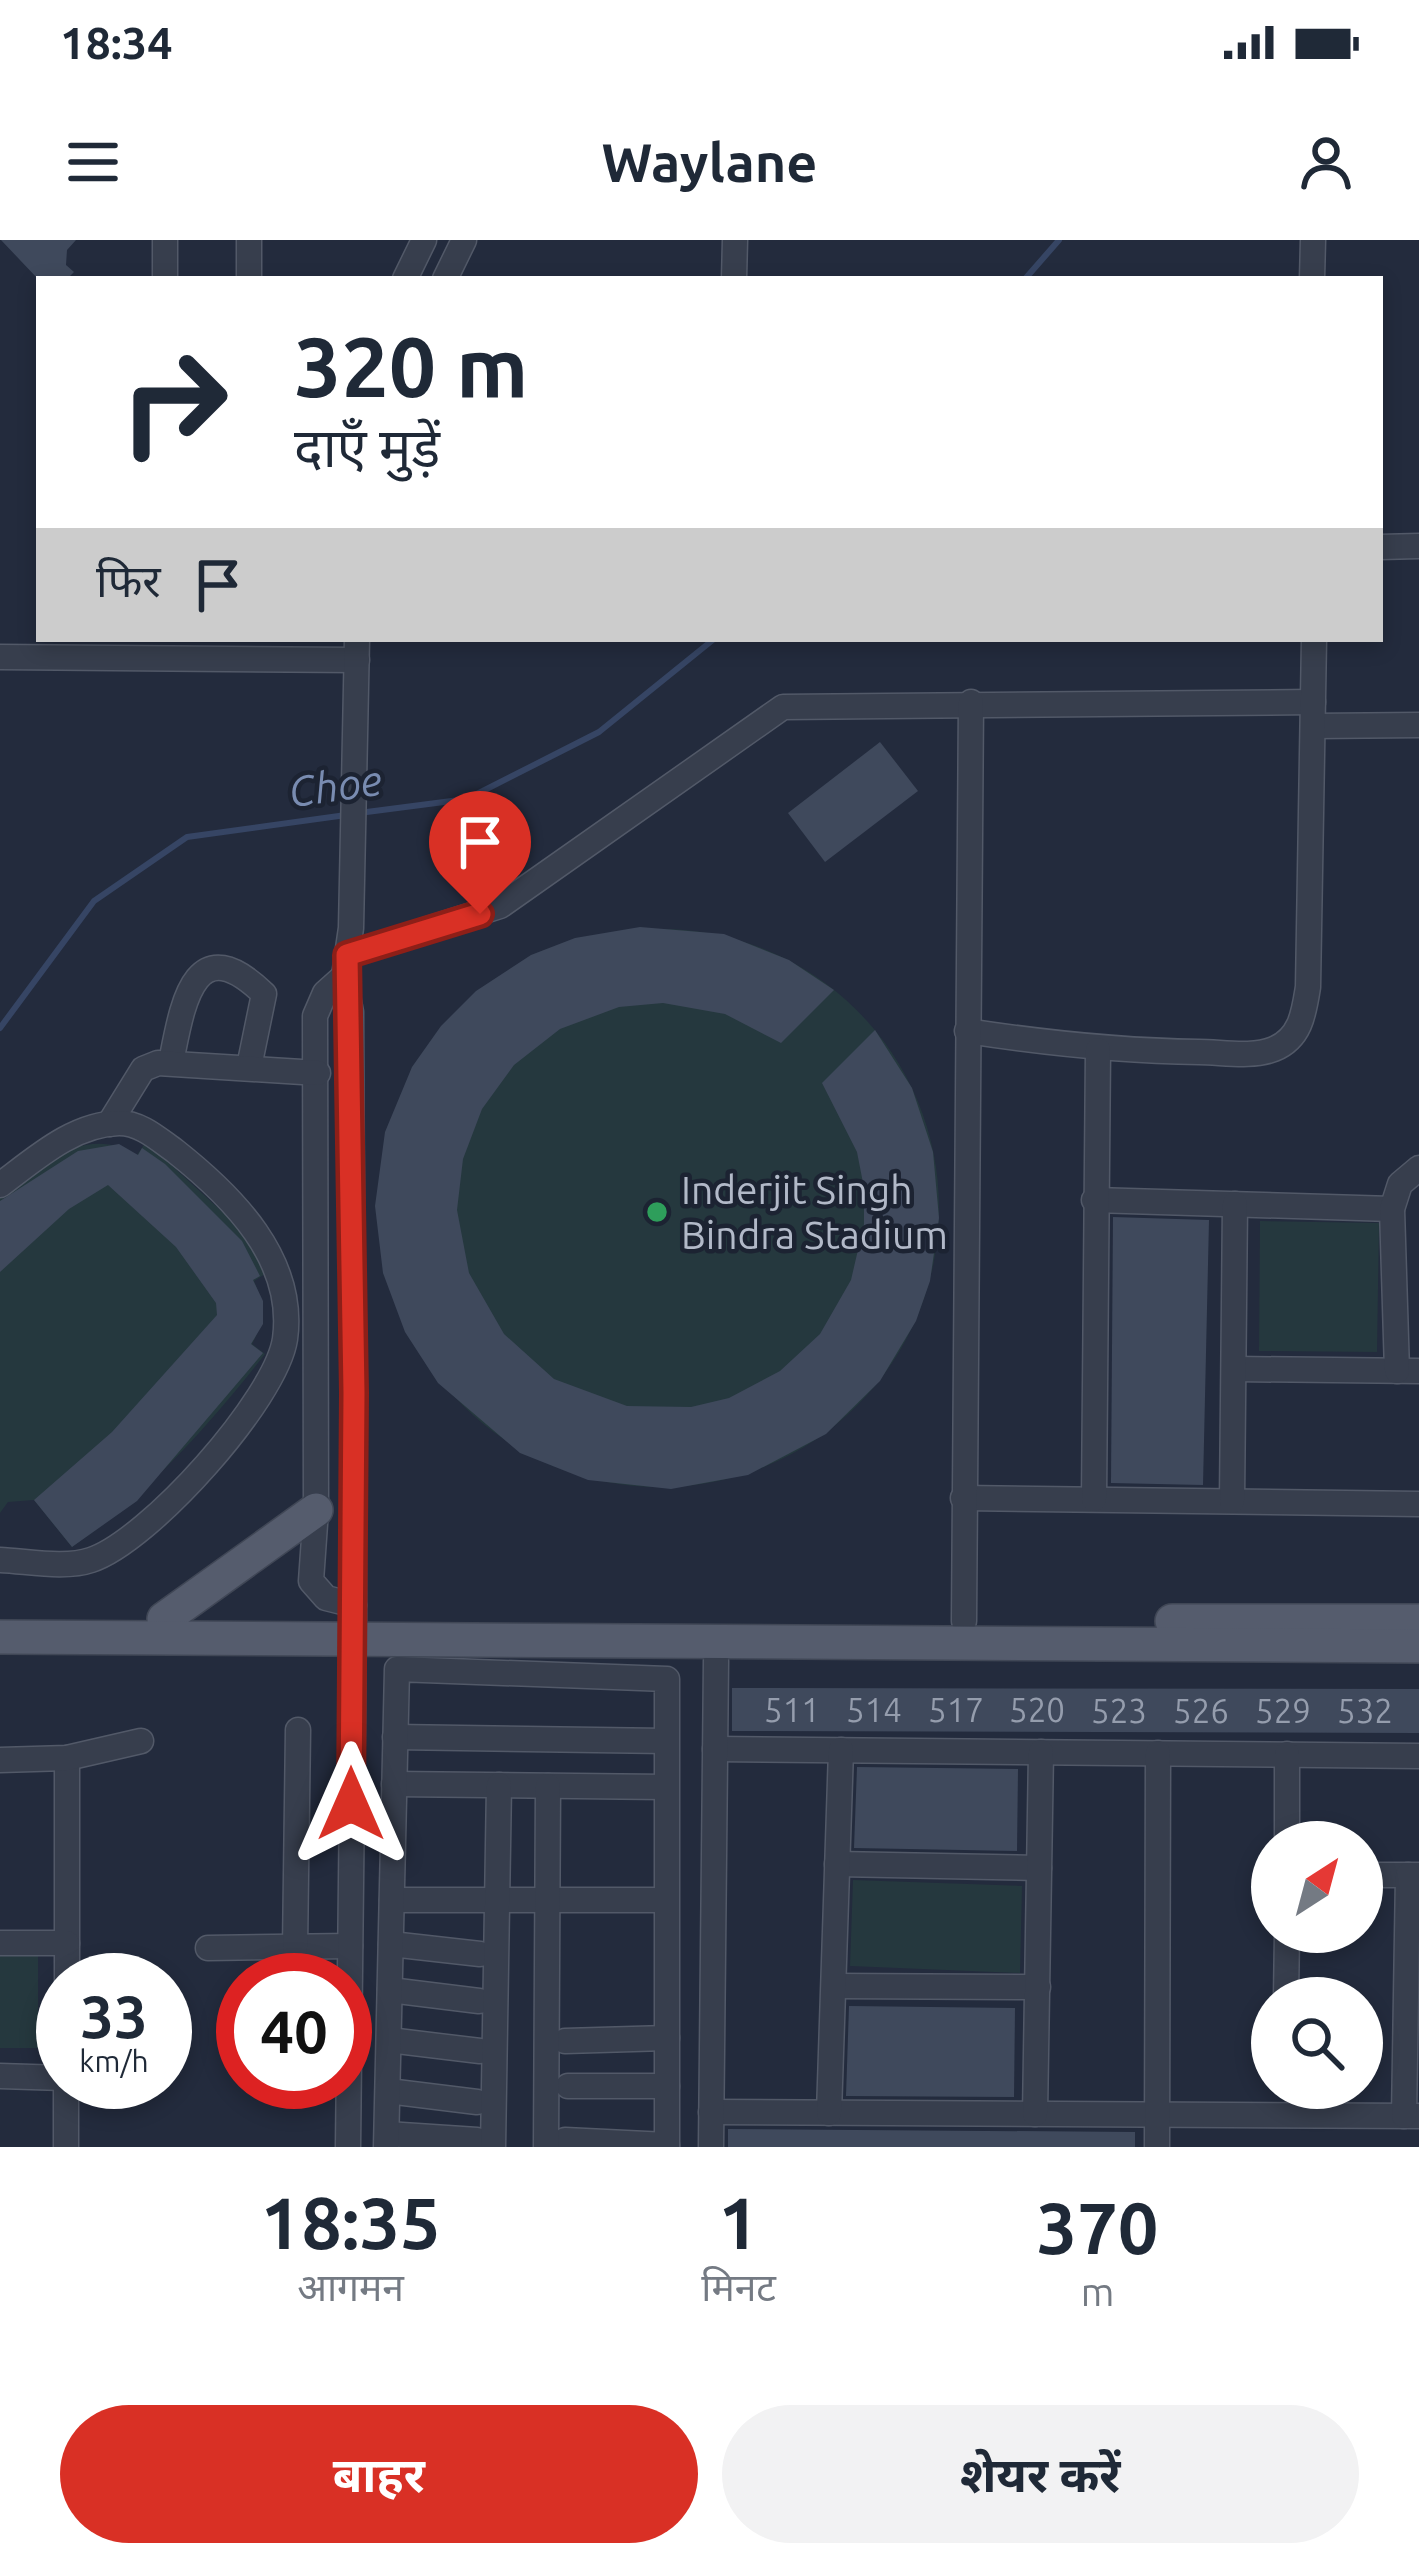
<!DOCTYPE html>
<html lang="hi">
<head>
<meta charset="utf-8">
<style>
	body { margin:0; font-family:Ubuntu,"Noto Sans Devanagari",sans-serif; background:#f2f2f3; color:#1f2937; height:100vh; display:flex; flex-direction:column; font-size:45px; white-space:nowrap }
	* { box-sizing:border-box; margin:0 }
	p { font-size:39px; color:#747a83 }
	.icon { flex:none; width:66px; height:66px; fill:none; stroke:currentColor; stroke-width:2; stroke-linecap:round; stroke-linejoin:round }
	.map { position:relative; height:1907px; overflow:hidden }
	.sheet { display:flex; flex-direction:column; background:#fff; flex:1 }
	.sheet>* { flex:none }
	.top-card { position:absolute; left:36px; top:36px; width:1347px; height:366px; border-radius:0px; box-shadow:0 6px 18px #0003; background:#fff; color:#1f2937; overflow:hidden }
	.needle { width:78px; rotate:36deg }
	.buttons { position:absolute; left:1251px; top:1581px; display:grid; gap:24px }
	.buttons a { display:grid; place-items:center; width:132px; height:132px; border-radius:50%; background:#fff; box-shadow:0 6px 18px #0003; font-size:60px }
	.speed { position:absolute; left:36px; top:1713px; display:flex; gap:24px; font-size:60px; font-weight:700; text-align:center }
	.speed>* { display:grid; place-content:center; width:156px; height:156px; border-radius:50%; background:#fff; box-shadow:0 6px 18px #0003; line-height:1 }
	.speed small { font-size:30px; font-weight:400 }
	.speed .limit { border:18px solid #d22; background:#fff; color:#111 }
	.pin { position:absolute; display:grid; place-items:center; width:102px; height:102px; color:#fff; margin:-123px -51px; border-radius:50% 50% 50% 0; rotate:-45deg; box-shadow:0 0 12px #0007 }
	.pin .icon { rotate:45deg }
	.me { position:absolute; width:132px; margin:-66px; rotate:0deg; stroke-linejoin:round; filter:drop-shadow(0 0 9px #0008) }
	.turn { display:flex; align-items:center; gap:42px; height:252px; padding:0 60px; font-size:54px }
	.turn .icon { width:156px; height:156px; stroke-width:2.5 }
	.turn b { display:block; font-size:84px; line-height:102px }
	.then { display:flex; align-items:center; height:114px; padding:0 60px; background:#0003; gap:24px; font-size:45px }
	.eta { display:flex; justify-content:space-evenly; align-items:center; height:204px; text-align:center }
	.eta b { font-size:72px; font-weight:700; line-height:84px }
	.primary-button { display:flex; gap:24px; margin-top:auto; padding:24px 60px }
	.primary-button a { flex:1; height:138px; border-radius:72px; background:#d93025; color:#fff; font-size:48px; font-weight:700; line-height:138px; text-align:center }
	.primary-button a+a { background:#f2f2f3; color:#1f2937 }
	.status { display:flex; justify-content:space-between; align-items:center; height:84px; padding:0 60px; background:#fff; direction:ltr }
	.status svg { height:33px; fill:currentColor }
	header { display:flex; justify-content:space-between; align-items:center; height:156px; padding:0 60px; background:#fff; font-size:54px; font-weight:700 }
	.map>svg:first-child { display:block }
	.green { fill:#25383e }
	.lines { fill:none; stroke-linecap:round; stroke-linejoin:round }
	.stream { stroke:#364564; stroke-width:6 }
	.building { fill:#3f495c }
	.minor-casing { stroke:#525968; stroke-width:27 }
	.major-casing { stroke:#404756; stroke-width:36 }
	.minor { stroke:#373e4d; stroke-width:24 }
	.major { stroke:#555c6d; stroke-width:33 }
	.route-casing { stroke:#8d1f18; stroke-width:30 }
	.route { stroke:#d93025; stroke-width:21 }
	.leisure-dot { fill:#2e9e5b; stroke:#1c2332; stroke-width:4.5 }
	.labels { text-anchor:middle; stroke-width:9; stroke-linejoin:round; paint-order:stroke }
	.number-label { font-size:33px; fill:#959dad }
	.poi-label { font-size:39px; fill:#b2b9c8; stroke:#1c2332; text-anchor:start }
	.water-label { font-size:42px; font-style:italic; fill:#798cb1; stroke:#1c2332 }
</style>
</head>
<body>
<div class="status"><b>18:34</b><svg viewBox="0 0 49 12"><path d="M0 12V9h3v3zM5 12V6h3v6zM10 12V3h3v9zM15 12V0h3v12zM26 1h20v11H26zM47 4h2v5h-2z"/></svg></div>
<header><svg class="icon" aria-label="menu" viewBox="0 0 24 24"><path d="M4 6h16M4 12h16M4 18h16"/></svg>Waylane<svg class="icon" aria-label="person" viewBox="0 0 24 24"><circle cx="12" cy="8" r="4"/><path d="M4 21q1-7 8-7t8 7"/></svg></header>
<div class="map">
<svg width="1419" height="1907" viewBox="0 0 1419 1907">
	<rect width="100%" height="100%" fill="#232b3d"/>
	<g class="green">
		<circle cx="660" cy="968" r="279"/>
		<path d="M146,902L240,988L268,1032L254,1041C265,1066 265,1080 252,1104L265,1114C207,1188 150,1251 72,1307L34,1260L8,1262L0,1273V958C38,924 87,884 137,915Z"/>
		<polygon points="1260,981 1379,983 1377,1112 1259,1111"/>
		<polygon points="853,1640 1022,1646 1020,1733 850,1726"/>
		<polygon points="0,1712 38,1713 38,1808 0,1808"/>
	</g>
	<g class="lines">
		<g class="stream">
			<polyline points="1025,39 1059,0"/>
			<polyline points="359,573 467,559 599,492 714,399"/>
			<polyline points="0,788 94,661 187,597 346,575"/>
		</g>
	</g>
	<g class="building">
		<polygon points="1,0 76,0 67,10 66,25 74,32 67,39 38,39"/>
		<polygon points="880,502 918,551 825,622 788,573"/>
		<polygon points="640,687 724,694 789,720 834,750 781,803 725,774 663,763 619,767 560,789 514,825 482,869 463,919 457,970 469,1033 504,1094 554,1139 627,1166 691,1167 729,1158 780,1131 820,1094 851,1040 864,984 864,948 857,912 822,843 875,790 912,848 933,912 939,978 930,1041 916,1081 880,1141 826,1194 748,1235 671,1249 588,1240 520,1213 438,1143 405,1092 383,1033 375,966 385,892 412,827 441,786 476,751 531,715 575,698"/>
		<polygon points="119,904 138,915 142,908 165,924 242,1001 260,1036 253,1040 263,1061 263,1084 251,1104 263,1113 137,1261 72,1307 34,1260 112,1192 217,1075 216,1063 176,1007 108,945 69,969 0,1032 0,961 78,911"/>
		<polygon points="1113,977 1209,980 1203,1245 1111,1243"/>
		<polygon points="732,1448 1419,1449 1419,1493 732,1491"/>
		<polygon points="857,1527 1018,1529 1017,1611 854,1608"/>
		<polygon points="849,1766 1015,1768 1014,1857 846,1856"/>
		<polygon points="728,1889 1135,1892 1135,1907 728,1907"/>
	</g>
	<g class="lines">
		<defs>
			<g id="minor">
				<polyline points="165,0 165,39"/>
				<polyline points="249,39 249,0"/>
				<polyline points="405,39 424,0"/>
				<polyline points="445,39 464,0"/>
				<polyline points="734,39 735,0"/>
				<polyline points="1312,39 1313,0"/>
				<polyline points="1380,307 1419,306"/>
				<polyline points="0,417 357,420"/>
				<polyline points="1314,486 1419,485"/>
				<polyline points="347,715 500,666 783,467 1313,462"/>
				<polyline points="344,736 325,753 315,776 316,1270 311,1341 326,1358 354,1365"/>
				<path d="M967,791C1045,803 1120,811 1199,812C1222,812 1252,818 1274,809C1301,798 1304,772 1308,747L1314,399"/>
				<path d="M171,822C182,768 193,685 264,754L249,827"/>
				<polyline points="109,884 143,829 158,823 318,833"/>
				<path d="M0,945C35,919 73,884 119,883C141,883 158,899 175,911C232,956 296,1019 285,1099C276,1159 149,1301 91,1320C65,1329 27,1321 0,1320"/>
				<polyline points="1094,960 1392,969"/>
				<polyline points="1236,1129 1419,1131"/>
				<polyline points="1397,1131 1392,969 1400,944 1419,928"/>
				<polyline points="963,1258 1419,1264"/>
				<polyline points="1094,1259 1098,810"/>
				<polyline points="1232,1261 1235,964"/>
				<polyline points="964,1381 971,462"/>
				<polyline points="395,1497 666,1501"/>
				<polyline points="715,1509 1419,1516"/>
				<polyline points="1287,1514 1287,1602"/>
				<polyline points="67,1518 67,1740"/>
				<polyline points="0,1520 67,1518 141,1501"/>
				<polyline points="394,1544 666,1547"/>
				<polyline points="837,1624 1039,1628"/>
				<polyline points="1362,1635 1419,1635"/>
				<polyline points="392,1660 666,1660"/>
				<polyline points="0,1703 67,1703"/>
				<polyline points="391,1704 480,1714"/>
				<polyline points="208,1708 350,1706"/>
				<polyline points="295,1708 298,1490"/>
				<polyline points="834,1746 1038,1747"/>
				<polyline points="390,1750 479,1761"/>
				<polyline points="1286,1758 1287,1692"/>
				<polyline points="389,1800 480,1811"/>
				<polyline points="565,1801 667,1798"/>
				<polyline points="0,1836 63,1838"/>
				<polyline points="66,1842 66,1907"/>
				<polyline points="568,1846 667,1846"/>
				<polyline points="388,1851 477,1862"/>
				<polyline points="711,1872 1419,1876"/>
				<polyline points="829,1873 841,1510"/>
				<polyline points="1035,1874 1041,1512"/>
				<polyline points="1404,1876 1408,1635"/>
				<polyline points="387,1894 477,1900"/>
				<polyline points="565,1900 667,1905"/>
				<polyline points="348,1907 354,1379 351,772 344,736 351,688 357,399"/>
				<polyline points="386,1907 397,1429 667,1439 667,1907"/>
				<polyline points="493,1907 499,1545"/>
				<polyline points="546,1907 548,1546"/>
				<polyline points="711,1907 716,1421"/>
				<polyline points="1157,1907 1158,1513"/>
			</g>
			<g id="major">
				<polyline points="164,1379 316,1270"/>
				<polyline points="1172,1381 1419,1381"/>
				<polyline points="0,1397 1419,1406"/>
			</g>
		</defs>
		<use href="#minor" class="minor-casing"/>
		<use href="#major" class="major-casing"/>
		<use href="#minor" class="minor"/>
		<use href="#major" class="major"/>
	</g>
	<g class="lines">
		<defs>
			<polyline id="route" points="351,1564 354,1153 347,715 480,674"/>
		</defs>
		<use href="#route" class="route-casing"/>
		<use href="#route" class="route"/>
	</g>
	<circle class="leisure-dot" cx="657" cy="972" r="12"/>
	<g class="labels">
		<g class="number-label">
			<text x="792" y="1482">511</text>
			<text x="874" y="1482">514</text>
			<text x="956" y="1482">517</text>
			<text x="1037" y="1482">520</text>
			<text x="1119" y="1483">523</text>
			<text x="1201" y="1483">526</text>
			<text x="1283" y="1483">529</text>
			<text x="1365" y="1483">532</text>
		</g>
		<g class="poi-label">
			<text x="681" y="964">Inderjit Singh<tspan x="681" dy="45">Bindra Stadium</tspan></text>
		</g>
		<g class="water-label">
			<text transform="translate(335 546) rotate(-8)" y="15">Choe</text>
		</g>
	</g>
</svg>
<div class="buttons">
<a><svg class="needle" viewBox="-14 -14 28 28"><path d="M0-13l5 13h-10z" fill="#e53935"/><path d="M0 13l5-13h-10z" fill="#747a83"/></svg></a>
<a><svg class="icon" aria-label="search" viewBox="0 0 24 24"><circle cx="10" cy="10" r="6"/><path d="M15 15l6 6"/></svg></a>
</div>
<div class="speed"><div>33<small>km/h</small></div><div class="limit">40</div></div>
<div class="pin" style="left:480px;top:674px;background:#d93025"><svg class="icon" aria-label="arrive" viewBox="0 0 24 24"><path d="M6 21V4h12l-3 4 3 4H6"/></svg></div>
<svg class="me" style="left:351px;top:1564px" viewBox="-20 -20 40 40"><path d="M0-17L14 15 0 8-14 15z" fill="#d93025" stroke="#fff" stroke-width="4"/></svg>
<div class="top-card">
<div class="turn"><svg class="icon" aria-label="right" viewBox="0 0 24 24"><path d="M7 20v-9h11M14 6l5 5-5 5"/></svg><div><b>320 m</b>दाएँ मुड़ें</div></div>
<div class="then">फिर<svg class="icon" aria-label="arrive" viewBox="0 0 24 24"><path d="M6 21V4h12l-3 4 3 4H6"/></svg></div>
</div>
</div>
<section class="sheet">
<div class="eta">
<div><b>18:35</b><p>आगमन</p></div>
<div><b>1</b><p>मिनट</p></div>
<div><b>370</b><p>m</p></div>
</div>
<div class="primary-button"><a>बाहर</a><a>शेयर करें</a></div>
</section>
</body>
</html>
